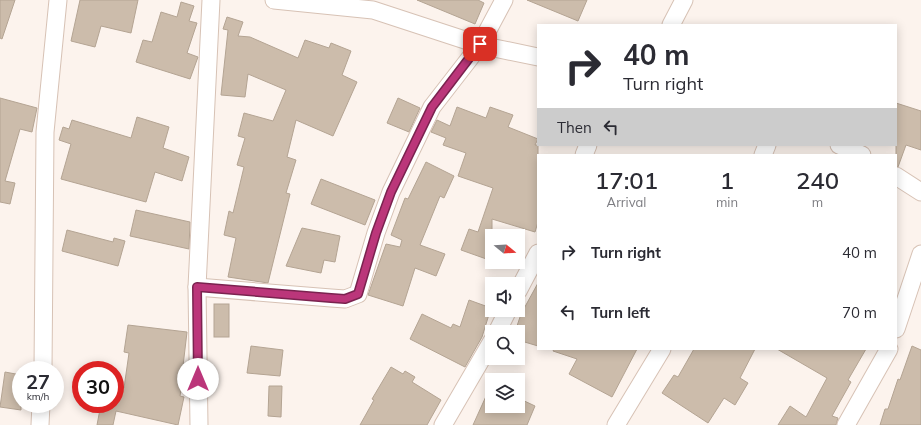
<!DOCTYPE html>
<html lang="en">
<head>
<meta charset="utf-8">
<style>
	body { margin:0; font-family:Mulish,sans-serif; background:#f2f2f3; color:#2b2b33; height:100vh; display:flex; flex-direction:column; font-size:15px; white-space:nowrap }
	* { box-sizing:border-box; margin:0 }
	p { font-size:13px; color:#7c7c81 }
	.icon { flex:none; width:22px; height:22px; fill:none; stroke:currentColor; stroke-width:2; stroke-linecap:round; stroke-linejoin:round }
	.map { position:relative; flex:1; overflow:hidden }
	.panel { position:absolute; left:537px; top:154px; width:360px; height:196px; display:flex; flex-direction:column; background:#fff; border-radius:0px; box-shadow:0 2px 10px #0003 }
	.panel>* { flex:none }
	.hud { position:absolute; left:537px; top:24px; width:360px; height:122px; border-radius:0px; box-shadow:0 2px 10px #0003; background:#fff; color:#2b2b33; overflow:hidden }
	.needle { width:26px; rotate:108deg }
	.tools { position:absolute; left:485px; top:229px; display:grid; gap:8px }
	.tools a { display:grid; place-items:center; width:40px; height:40px; border-radius:0px; background:#fff; box-shadow:0 2px 10px #0003; font-size:20px }
	.speed { position:absolute; left:12px; top:361px; display:flex; gap:8px; font-size:20px; font-weight:700; text-align:center }
	.speed>* { display:grid; place-content:center; width:52px; height:52px; border-radius:50%; background:#fff; box-shadow:0 2px 10px #0003; line-height:1 }
	.speed small { font-size:10px; font-weight:400 }
	.speed .limit { border:6px solid #d22; background:#fff; color:#111 }
	.pin { position:absolute; display:grid; place-items:center; width:34px; height:34px; color:#fff; margin:-17px; border-radius:8px; box-shadow:0 2px 6px #0006 }
	.me { position:absolute; width:44px; margin:-22px; rotate:0deg; stroke-linejoin:round; filter:drop-shadow(0 0 3px #0008) }
	.turn { display:flex; align-items:center; gap:14px; height:84px; padding:0 20px; font-size:18px }
	.turn .icon { width:52px; height:52px; stroke-width:2.5 }
	.turn b { display:block; font-size:28px; line-height:34px }
	.then { display:flex; align-items:center; height:38px; padding:0 20px; background:#0003; gap:8px; font-size:15px }
	.eta { display:flex; justify-content:space-evenly; align-items:center; height:68px; text-align:center }
	.eta b { font-size:24px; font-weight:600; line-height:28px }
	ul { padding:0; list-style:none }
	li { display:flex; align-items:center; gap:12px; height:60px; padding:0 20px }
	li div { flex:1 }
	li b { display:block; font-size:15px }
	li em { font-style:normal }
	.map>svg:first-child { display:block }
	.building { fill:#ccbcab; stroke:#b4a493 }
	.lines { fill:none; stroke-linecap:round; stroke-linejoin:round }
	.street-casing { stroke:#d7c2b5; stroke-width:19 }
	.street { stroke:#fff; stroke-width:17 }
	.route-casing { stroke:#7a234f; stroke-width:10 }
	.route { stroke:#bb367a; stroke-width:7 }
</style>
</head>
<body>
<div class="map">
<svg width="921" height="425" viewBox="0 0 921 425">
	<rect width="100%" height="100%" fill="#fcf3ed"/>
	<g class="building">
		<polygon points="0,0 15,0 2,39 0,38"/>
		<polygon points="80,0 138,0 131,33 101,26 95,47 71,41"/>
		<polygon points="417,0 478,0 484,3 475,24"/>
		<polygon points="527,0 587,0 578,21"/>
		<polygon points="181,2 194,6 189,21 197,23 187,53 198,57 190,79 136,62 143,40 152,42 161,12 177,17"/>
		<polygon points="227,17 243,22 238,36 250,37 298,58 305,40 329,48 331,43 351,51 342,75 357,82 333,136 296,120 287,157 296,160 286,193 290,194 268,283 228,277 236,238 224,235 229,211 233,213 244,167 237,165 245,138 238,136 244,113 273,121 286,90 248,74 245,97 221,95 228,30 223,29"/>
		<polygon points="0,98 37,108 32,132 20,129 5,181 15,183 10,204 0,202"/>
		<polygon points="398,98 420,108 409,132 387,123"/>
		<polygon points="896,103 921,111 921,150 906,145 898,167 896,166"/>
		<polygon points="457,107 486,118 490,107 513,115 508,127 538,139 535,145 538,145 538,222 535,232 492,219 492,261 461,250 469,229 478,232 493,188 458,176 466,153 443,145 446,138 431,132 437,120 450,126"/>
		<polygon points="137,117 169,127 163,148 189,157 182,181 155,172 146,202 61,179 71,144 59,140 63,127 69,129 72,120 131,138"/>
		<polygon points="426,162 454,176 444,198 440,196 420,245 445,254 436,276 415,268 403,306 368,295 386,244 400,247 402,240 391,235 405,198 408,199"/>
		<polygon points="321,179 375,200 365,225 311,204"/>
		<polygon points="136,210 190,222 189,249 130,236"/>
		<polygon points="302,228 340,236 335,262 324,260 321,273 286,266"/>
		<polygon points="67,230 113,242 114,238 125,241 118,266 62,251"/>
		<polygon points="538,283 538,346 518,340 518,332 515,332 521,314"/>
		<polygon points="469,300 491,308 482,337 465,367 410,339 422,314 451,328 453,324 460,327"/>
		<rect x="214" y="304" width="15" height="33"/>
		<polygon points="128,325 187,332 183,366 185,366 180,396 184,397 178,425 116,411 113,425 97,425 101,404 115,404 115,386 124,388 129,353 124,352"/>
		<polygon points="251,346 283,350 280,376 247,373"/>
		<polygon points="912,346 921,350 921,425 880,425 885,409 888,409 898,379 900,380"/>
		<polygon points="554,349 637,349 612,397 569,374 577,359 553,351"/>
		<polygon points="694,349 755,349 740,378 748,383 735,405 724,398 708,423 662,393 674,375 678,377"/>
		<polygon points="777,349 866,349 848,380 851,382 832,416 838,418 836,425 778,425 790,406 806,417 827,378"/>
		<polygon points="391,367 403,374 405,371 415,377 412,382 441,400 427,425 360,425 374,400 372,399"/>
		<polygon points="5,372 21,375 21,410 0,407"/>
		<polygon points="492,383 492,406 518,406 518,398 535,406 527,425 473,425"/>
		<polygon points="269,386 282,386 281,417 268,416"/>
	</g>
	<g class="lines">
		<defs>
			<g id="street">
				<polyline points="274,0 373,10 480,45 538,57"/>
				<polyline points="671,25 684,0"/>
				<polyline points="839,145 862,155"/>
				<polyline points="584,155 588,145"/>
				<polyline points="763,155 767,145"/>
				<polyline points="896,176 921,192"/>
				<polyline points="197,287 331,298 345,299 358,294 376,233 391,192 432,107 480,45 504,0"/>
				<polyline points="518,291 538,253"/>
				<polyline points="896,329 921,254"/>
				<polyline points="497,332 508,310"/>
				<polyline points="43,370 45,132 58,0"/>
				<polyline points="40,425 41,404"/>
				<polyline points="199,425 197,287 211,0"/>
				<polyline points="443,425 492,341"/>
				<polyline points="616,425 662,349"/>
				<polyline points="846,425 889,349"/>
			</g>
		</defs>
		<use href="#street" class="street-casing"/>
		<use href="#street" class="street"/>
	</g>
	<g class="lines">
		<defs>
			<polyline id="route" points="198,379 197,287 331,298 345,299 358,294 376,233 391,192 432,107 480,44"/>
		</defs>
		<use href="#route" class="route-casing"/>
		<use href="#route" class="route"/>
	</g>
</svg>
<div class="tools">
<a><svg class="needle" viewBox="-14 -14 28 28"><path d="M0-13l5 13h-10z" fill="#e53935"/><path d="M0 13l5-13h-10z" fill="#7c7c81"/></svg></a>
<a><svg class="icon" aria-label="sound" viewBox="0 0 24 24"><path d="M4 9h4l5-4v14l-5-4H4zM17 9q2 3 0 6"/></svg></a>
<a><svg class="icon" aria-label="search" viewBox="0 0 24 24"><circle cx="10" cy="10" r="6"/><path d="M15 15l6 6"/></svg></a>
<a><svg class="icon" aria-label="layers" viewBox="0 0 24 24"><path d="M12 4l9 5-9 5-9-5zM3 14l9 5 9-5"/></svg></a>
</div>
<div class="speed"><div>27<small>km/h</small></div><div class="limit">30</div></div>
<div class="pin" style="left:480px;top:44px;background:#d93025"><svg class="icon" aria-label="arrive" viewBox="0 0 24 24"><path d="M6 21V4h12l-3 4 3 4H6"/></svg></div>
<svg class="me" style="left:198px;top:379px" viewBox="-20 -20 40 40"><circle r="19" fill="#fff"/><path d="M0-13L10 11 0 6-10 11z" fill="#bb367a"/></svg>
<div class="hud">
<div class="turn"><svg class="icon" aria-label="right" viewBox="0 0 24 24"><path d="M7 20v-9h11M14 6l5 5-5 5"/></svg><div><b>40 m</b>Turn right</div></div>
<div class="then">Then<svg class="icon" aria-label="left" viewBox="0 0 24 24"><path d="M17 20v-9H6M10 6l-5 5 5 5"/></svg></div>
</div>
<section class="panel">
<div class="eta">
<div><b>17:01</b><p>Arrival</p></div>
<div><b>1</b><p>min</p></div>
<div><b>240</b><p>m</p></div>
</div>
<ul>
<li><svg class="icon" aria-label="right" viewBox="0 0 24 24"><path d="M7 20v-9h11M14 6l5 5-5 5"/></svg><div><b>Turn right</b></div><em>40 m</em></li>
<li><svg class="icon" aria-label="left" viewBox="0 0 24 24"><path d="M17 20v-9H6M10 6l-5 5 5 5"/></svg><div><b>Turn left</b></div><em>70 m</em></li>
</ul>
</section>
</div>
</body>
</html>
